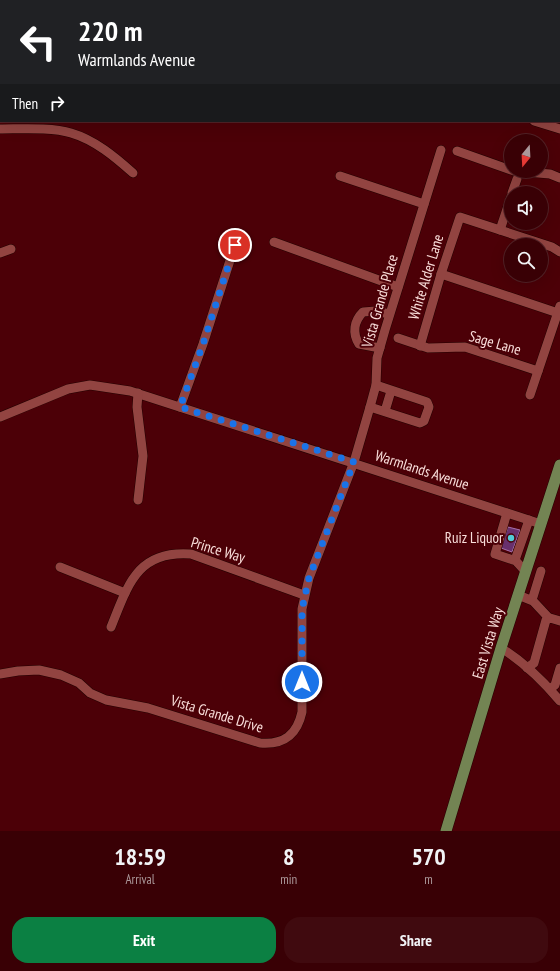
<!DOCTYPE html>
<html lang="en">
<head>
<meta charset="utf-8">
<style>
	body { margin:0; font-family:"PT Sans Narrow",sans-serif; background:#400a0f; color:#f1f3f6; height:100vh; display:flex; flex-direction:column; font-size:15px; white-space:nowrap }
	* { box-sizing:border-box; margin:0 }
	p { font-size:13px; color:#ab979a }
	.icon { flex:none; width:22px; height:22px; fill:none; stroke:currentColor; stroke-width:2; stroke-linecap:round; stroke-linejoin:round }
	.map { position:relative; height:831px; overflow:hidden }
	.sheet { display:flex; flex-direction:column; background:#390005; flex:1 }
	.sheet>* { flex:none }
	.guide { position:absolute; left:0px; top:0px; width:560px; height:122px; box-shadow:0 4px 16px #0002,0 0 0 1px #532227; background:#202124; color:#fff; overflow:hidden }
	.needle { width:26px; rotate:198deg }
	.tools { position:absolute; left:504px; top:134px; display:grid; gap:8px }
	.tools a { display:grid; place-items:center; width:44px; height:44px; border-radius:50%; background:#390005; box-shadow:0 4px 16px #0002,0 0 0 1px #532227; font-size:20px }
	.pin { position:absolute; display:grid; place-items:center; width:34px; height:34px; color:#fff; margin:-17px; border:2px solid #fff; border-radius:50%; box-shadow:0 1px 4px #0007 }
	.me { position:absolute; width:44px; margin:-22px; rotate:0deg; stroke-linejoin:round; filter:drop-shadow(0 0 3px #0008) }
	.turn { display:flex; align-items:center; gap:14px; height:84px; padding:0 12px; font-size:18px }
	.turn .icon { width:52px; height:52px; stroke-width:2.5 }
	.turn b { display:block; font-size:28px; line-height:34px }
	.then { display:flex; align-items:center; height:38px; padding:0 12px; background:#0003; gap:8px; font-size:15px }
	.eta { display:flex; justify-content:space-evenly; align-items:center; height:68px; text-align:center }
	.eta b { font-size:24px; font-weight:700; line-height:28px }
	.cta { display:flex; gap:8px; margin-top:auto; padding:8px 12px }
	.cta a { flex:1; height:46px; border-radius:16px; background:#0b8043; color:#fff; font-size:16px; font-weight:700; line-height:46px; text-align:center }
	.cta a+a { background:#400a0f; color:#f1f3f6 }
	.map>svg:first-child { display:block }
	.building { fill:#68306d; stroke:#a771ac }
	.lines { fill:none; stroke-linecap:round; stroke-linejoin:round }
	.minor-casing { stroke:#230002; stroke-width:10 }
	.major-casing { stroke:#230002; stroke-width:12 }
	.minor { stroke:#924441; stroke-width:9 }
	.major { stroke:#738453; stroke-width:11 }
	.route { stroke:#1a73e8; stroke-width:7; stroke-dasharray:0 12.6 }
	.poi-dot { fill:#52cbd7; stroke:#4c0007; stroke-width:1.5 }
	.labels { text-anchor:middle; stroke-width:4; stroke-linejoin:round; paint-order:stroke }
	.street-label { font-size:15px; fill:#fadedb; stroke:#4c0007 }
	.poi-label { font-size:15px; fill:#fadedb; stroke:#4c0007; text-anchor:end }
</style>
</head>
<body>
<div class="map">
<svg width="560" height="831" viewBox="0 0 560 831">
	<rect width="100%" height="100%" fill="#4c0007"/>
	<polygon class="building" points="508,527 520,530 512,552 501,548"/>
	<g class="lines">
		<defs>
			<g id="minor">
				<polyline points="50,0 53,1"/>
				<polyline points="201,1 202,0"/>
				<polyline points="277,1 277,0"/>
				<polyline points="329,1 329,0"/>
				<polyline points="534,121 560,129"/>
				<path d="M0,129C21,129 52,127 71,133C95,140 115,157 133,173"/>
				<polyline points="457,151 511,170"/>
				<polyline points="514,171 550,174 560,178"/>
				<polyline points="340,176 424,204"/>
				<polyline points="512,193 517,179"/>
				<polyline points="500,230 511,197"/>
				<polyline points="274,242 398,287"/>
				<polyline points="0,253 11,249"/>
				<polyline points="441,274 558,313"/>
				<polyline points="398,338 428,348 465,347 538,371"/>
				<polyline points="420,346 441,274 460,217 552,247 560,252"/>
				<path d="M380,348L359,344C352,333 354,321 363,312L376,311L389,314"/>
				<polyline points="530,395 560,306"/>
				<polyline points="180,407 203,344 235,245"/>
				<polyline points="370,407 420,423 424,421 429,407 427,402 376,385"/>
				<polyline points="385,411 391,391"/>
				<polyline points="0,417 68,389 90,385 130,391 541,524"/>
				<polyline points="138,500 143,456 137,407 138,393"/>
				<polyline points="507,513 495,554 513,560 515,560 526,572"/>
				<polyline points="515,560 529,520"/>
				<polyline points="60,567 125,593"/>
				<polyline points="518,595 533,601 547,616 548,619"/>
				<polyline points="531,599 533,597 541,571"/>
				<path d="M111,627C128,585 137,550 191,554L304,595"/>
				<path d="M501,648C524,662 543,681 560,701"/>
				<polyline points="527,668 534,663 546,620 550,618 560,621"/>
				<path d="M0,674L18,671L39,670L61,675L79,683L90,693L106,700L148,708L260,743C284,745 297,735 302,712V609L309,578L354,462L370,407L376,385L377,358L385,330L441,150"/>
				<polyline points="550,689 555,685 560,668"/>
			</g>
			<polyline id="major" points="446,831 501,648 560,465"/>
		</defs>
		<use href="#minor" class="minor-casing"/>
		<use href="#major" class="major-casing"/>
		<use href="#minor" class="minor"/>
		<use href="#major" class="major"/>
	</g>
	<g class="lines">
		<polyline class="route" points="235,245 203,344 180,407 354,462 309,578 302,609 302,682"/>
	</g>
	<circle class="poi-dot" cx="511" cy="538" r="4"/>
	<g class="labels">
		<g class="street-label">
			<text transform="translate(426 277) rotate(-73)" y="5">White Alder Lane</text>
			<text transform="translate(380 301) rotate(-74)" y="5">Vista Grande Place</text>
			<text transform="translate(495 343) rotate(16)" y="5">Sage Lane</text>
			<text transform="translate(422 470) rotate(18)" y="5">Warmlands Avenue</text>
			<text transform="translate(218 550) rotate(17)" y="5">Prince Way</text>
			<text transform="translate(488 643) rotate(-73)" y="5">East Vista Way</text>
			<text transform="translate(217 714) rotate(17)" y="5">Vista Grande Drive</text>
		</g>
		<g class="poi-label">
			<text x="503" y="543">Ruiz Liquor</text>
		</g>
	</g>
</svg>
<div class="tools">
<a><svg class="needle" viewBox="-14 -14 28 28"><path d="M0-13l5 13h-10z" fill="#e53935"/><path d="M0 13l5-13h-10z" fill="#ab979a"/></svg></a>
<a><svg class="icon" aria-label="sound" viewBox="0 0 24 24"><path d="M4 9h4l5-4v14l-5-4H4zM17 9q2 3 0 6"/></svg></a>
<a><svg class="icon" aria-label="search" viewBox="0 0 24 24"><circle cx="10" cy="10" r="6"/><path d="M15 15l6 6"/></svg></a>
</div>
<div class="pin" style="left:235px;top:245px;background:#d93025"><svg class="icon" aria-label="arrive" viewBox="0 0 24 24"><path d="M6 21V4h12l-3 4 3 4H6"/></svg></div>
<svg class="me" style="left:302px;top:682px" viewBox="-20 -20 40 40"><circle r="17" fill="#1a73e8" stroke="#fff" stroke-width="3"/><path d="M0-11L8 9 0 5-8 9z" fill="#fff"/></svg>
<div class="guide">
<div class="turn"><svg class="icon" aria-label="left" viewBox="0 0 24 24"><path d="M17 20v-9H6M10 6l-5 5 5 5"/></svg><div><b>220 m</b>Warmlands Avenue</div></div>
<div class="then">Then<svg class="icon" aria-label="right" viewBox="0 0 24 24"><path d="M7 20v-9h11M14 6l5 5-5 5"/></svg></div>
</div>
</div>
<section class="sheet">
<div class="eta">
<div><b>18:59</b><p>Arrival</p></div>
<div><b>8</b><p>min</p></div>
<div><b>570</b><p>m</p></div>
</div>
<div class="cta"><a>Exit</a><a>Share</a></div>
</section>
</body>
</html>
